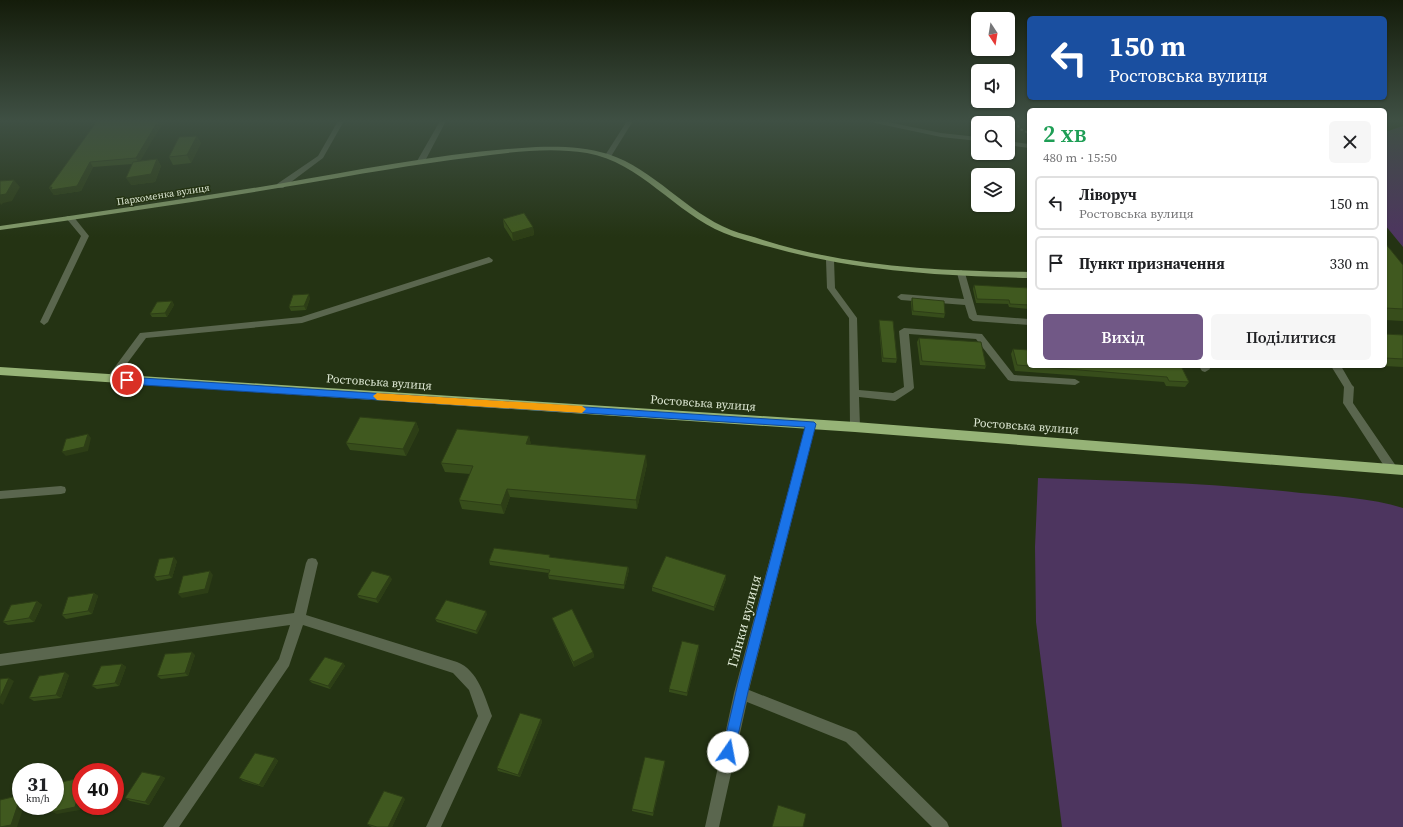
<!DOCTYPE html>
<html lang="uk">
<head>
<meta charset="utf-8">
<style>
	body { margin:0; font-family:"Source Serif 4",serif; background:#f6f6f6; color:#202124; height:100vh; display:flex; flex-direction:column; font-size:15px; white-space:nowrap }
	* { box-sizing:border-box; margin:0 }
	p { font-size:13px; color:#757577 }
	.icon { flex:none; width:22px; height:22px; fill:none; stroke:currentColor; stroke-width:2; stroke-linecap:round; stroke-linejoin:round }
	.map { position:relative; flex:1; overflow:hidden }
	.sheet { position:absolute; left:1027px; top:108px; width:360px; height:260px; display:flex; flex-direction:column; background:#fff; border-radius:6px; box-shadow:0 1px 3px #0004 }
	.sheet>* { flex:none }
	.banner { position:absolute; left:1027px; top:16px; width:360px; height:84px; border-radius:6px; box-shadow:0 1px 3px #0004; background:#1a4fa0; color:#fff; overflow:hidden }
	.needle { width:26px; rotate:168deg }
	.fabs { position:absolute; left:971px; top:12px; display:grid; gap:8px }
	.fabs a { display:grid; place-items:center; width:44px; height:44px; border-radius:6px; background:#fff; box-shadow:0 1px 3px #0004; font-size:20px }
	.speed { position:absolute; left:12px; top:763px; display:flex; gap:8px; font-size:20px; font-weight:700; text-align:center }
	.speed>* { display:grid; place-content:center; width:52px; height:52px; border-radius:50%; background:#fff; box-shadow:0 1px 3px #0004; line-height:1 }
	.speed small { font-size:10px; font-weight:400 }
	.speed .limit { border:6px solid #d22; background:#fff; color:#111 }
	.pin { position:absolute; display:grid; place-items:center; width:34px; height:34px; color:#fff; margin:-17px; border:2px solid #fff; border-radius:50%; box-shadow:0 1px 4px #0007 }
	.me { position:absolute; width:44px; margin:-22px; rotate:12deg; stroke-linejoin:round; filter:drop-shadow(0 0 3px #0008) }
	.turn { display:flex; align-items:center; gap:14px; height:84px; padding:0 16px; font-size:18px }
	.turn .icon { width:52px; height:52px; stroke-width:2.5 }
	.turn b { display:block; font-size:28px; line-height:34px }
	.round { display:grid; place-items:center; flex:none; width:42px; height:42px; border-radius:6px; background:#f6f6f6 }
	.summary { display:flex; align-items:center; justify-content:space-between; height:68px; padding:0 16px }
	h1 { font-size:24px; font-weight:600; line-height:30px; color:#1e9e55 }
	.cta { display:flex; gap:8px; margin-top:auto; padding:8px 16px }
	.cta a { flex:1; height:46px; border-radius:6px; background:#715886; color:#fff; font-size:16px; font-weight:600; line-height:46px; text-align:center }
	.cta a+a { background:#f6f6f6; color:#202124 }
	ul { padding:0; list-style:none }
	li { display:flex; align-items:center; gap:12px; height:54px; margin:0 8px 6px; padding:0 8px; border:2px solid #e0e0e0; border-radius:6px }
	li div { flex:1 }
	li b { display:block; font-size:15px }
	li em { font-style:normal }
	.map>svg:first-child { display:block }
	.green { fill:#4d355f }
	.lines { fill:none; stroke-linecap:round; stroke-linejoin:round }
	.path { stroke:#6f7c60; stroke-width:2; stroke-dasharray:2.5 2.5; stroke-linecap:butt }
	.minor { fill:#5a664e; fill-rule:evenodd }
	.major { fill:#859d6b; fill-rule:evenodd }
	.highway { fill:#96b377; fill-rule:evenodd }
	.wall { fill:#374d1b }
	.shaded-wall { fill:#2d3e16 }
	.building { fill:#40591f; stroke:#2d3e16 }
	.route { fill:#1a73e8; stroke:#114b97 }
	.slow { fill:#f59e0b }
	.labels { text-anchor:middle; stroke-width:3; stroke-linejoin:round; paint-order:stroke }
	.far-street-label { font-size:10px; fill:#dee8d4; stroke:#243313 }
	.street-label { font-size:12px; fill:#dee8d4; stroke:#243313 }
	.near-street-label { font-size:14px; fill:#dee8d4; stroke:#243313 }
</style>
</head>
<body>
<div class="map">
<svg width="1403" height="827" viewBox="0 0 1403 827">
	<rect width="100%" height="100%" fill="#243313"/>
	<g class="green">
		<polygon points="1403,126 1403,247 1385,225 1385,132"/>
		<path d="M1038,478C1126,481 1214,483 1301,493C1336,496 1370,498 1403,508V827H1062L1036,622L1035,547Z"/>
	</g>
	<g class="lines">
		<polyline class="path" points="1015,121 1020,129 1029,133"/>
		<g class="minor">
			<polygon points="338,121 344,121 323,158 283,188 277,188 277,184 318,156"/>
			<polygon points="440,121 446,121 425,161 424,163 418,163 417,161"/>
			<polygon points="627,121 633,121 610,158 606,158 604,157"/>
			<polygon points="872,121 883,121 941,133 978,137 978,141 941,137 875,123"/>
			<polygon points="1008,141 1029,144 1029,148 1008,145"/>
			<polygon points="67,216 73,216 89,236 48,322 44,325 40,322 81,236 66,218"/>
			<polygon points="489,257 493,260 492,262 302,323 146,338 114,381 108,381 106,379 140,333 301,317"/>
			<polygon points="830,257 834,260 835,288 857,318 859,390 893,393 904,387 899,331 904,328 982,334 1014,375 1075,379 1080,382 1075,385 1011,381 1008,380 976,339 909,334 914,388 912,390 895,401 859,397 860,427 859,430 851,430 850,427 849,318 827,288 826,260"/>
			<polygon points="961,270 965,273 977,315 1029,319 1029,325 973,321 969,318 965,305 901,300 897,297 901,294 964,299 957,273"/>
			<polygon points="1199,366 1209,366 1210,369 1205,372 1202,371"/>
			<polygon points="1331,366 1341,366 1352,385 1354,387 1353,403 1396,466 1397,469 1396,472 1392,473 1388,472 1345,406 1343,403 1344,387"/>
			<polygon points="811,420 815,421 816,424 749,690 856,732 947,822 949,827 932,827 846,742 747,702 719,827 705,827 734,693 806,424 807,421"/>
			<polygon points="61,486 65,487 66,490 65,493 61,494 0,499 0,491"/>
			<path d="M312,558L316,559L318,563L306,615L457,662C478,670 485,697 492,716L441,827H426L478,716L469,690L453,673L303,625L289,666L179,827H163L279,659L290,625L0,666V654L294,613L306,563L308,559Z"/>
		</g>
		<path class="major" d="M536,147C560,146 585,147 608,154C654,169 686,212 731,230C741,234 752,236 763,240C849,267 939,271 1029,272V278C941,276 855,271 770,247C755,243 739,239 724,233C675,213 640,162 587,153C550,147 512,152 475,157C415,164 355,175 296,185C197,202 99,216 0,230V226C93,213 186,199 278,184C364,169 449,152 536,147Z"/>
		<polygon class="highway" points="0,367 855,422 1403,465 1403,475 855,432 0,375"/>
	</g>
	<g class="wall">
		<polygon points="97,121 140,161 157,159 161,166 155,182 131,185 132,164 93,167 81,191 54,195 49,188"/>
		<polygon points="634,121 649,121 648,122"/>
		<polygon points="201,143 191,163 173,165 169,157"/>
		<polygon points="503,219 533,227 534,235 513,241 504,227"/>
		<polygon points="1385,243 1403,265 1403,321 1385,320"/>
		<polygon points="974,285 1029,288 1029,309 1009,307 1008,304 976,303 973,289"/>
		<polygon points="310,298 306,310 291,311 289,307"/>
		<polygon points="912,298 945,314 944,318 912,315 911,302"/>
		<polygon points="172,301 174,305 167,317 152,317 150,314"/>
		<polygon points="879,320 897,359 896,363 882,362 879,324"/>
		<polygon points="1385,334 1403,335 1403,367 1384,366 1385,366"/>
		<polygon points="919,338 986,366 985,369 920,365 917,342"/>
		<polygon points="1013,349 1029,366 1181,366 1189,382 1185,387 1166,386 1164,382 1015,371 1011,354"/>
		<polygon points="416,422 419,430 406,456 350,450 346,443"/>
		<polygon points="529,436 531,445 647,464 637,509 510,497 504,514 462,509 459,500 470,474 445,472 441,463"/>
		<polygon points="550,555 550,557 628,567 629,570 624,589 549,579 548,575 549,573 490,565 489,561"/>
		<polygon points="177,561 172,578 157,581 154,577"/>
		<polygon points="726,575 726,579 714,611 652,591 652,587"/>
		<polygon points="392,579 378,603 359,598 357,595"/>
		<polygon points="94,593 98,596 92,614 66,619 62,615"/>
		<polygon points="37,601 42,605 34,622 8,625 3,622"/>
		<polygon points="487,614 477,634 437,622 435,619"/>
		<polygon points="552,618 593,652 594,657 574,667 554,623"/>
		<polygon points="699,645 699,649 687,696 669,692 669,689"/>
		<polygon points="195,655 188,676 161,679 157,676"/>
		<polygon points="343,663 345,666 330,689 312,683 309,680"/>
		<polygon points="122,664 126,667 119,686 97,689 92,686"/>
		<polygon points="69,675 61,698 34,701 29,698"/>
		<polygon points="541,719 542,722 520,777 498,771 497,768"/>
		<polygon points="275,758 278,761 263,787 243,781 239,778"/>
		<polygon points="665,764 653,816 632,811 632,809"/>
		<polygon points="161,776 165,778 149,805 130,801 125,798"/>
		<polygon points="405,799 392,827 372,827 370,826 367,824"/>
	</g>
	<g class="shaded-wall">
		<polygon points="158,121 164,121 139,163 136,158"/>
		<polygon points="197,136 201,143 191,163 187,155"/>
		<polygon points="157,159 161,166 155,182 131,185 126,178"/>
		<polygon points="90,162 93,167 81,191 54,195 49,188"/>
		<polygon points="14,180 20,187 12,201 3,203 1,205 0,203 0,195"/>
		<polygon points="533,227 534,235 513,241 512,233"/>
		<polygon points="309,294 310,298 306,310 304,306"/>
		<polygon points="172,301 174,305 167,317 165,313"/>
		<polygon points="416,422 419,430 406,456 403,449"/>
		<polygon points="88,434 91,438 88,451 66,456 62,452"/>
		<polygon points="529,436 531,445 526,444"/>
		<polygon points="646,455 647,464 637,509 636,500"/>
		<polygon points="507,489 510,497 504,514 501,505"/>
		<polygon points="174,557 177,561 172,578 169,575"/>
		<polygon points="628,567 629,570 624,589 624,585"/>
		<polygon points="210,571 213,575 208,593 182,598 178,594"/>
		<polygon points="726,575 726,579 714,611 714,607"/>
		<polygon points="390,576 392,579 378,603 376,599"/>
		<polygon points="94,593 98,596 92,614 88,611"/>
		<polygon points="37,601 42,605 34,622 29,618"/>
		<polygon points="486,611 487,614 477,634 476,631"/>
		<polygon points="699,645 699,649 687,696 687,693"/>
		<polygon points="192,652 195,655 188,676 185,673"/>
		<polygon points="593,652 594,657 574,667 573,662"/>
		<polygon points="343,663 345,666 330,689 328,686"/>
		<polygon points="122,664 126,667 119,686 115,683"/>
		<polygon points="65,672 69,675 61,698 56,695"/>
		<polygon points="9,678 14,681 3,705 0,703 0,698"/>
		<polygon points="541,719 542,722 520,777 518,775"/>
		<polygon points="275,758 278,761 263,787 259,785"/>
		<polygon points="665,761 665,764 653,816 653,813"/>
		<polygon points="161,776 165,778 149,805 145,802"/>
		<polygon points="81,785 81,805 80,810 57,814 52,812"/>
		<polygon points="21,795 21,806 24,806 17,827 3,827"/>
		<polygon points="403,797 405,799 392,827 388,827"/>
	</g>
	<g class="building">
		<polygon points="97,121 158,121 136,158 90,162 77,186 51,190 52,187 49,188"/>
		<polygon points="197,136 187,155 169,157 179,137"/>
		<polygon points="157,159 151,174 126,178 133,162"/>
		<polygon points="14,180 6,194 0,195 0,181"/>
		<polygon points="524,213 533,227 512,233 503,219"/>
		<polygon points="1385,243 1403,265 1403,309 1385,308"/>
		<polygon points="974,285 1029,288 1029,305 1010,304 1009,300 977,299"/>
		<polygon points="309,294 304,306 289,307 293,295"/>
		<polygon points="912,298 944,301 945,314 913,311"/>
		<polygon points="172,301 165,313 150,314 157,302"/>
		<polygon points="879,320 893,321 897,359 883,358"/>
		<polygon points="1385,334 1403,335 1403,359 1385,358"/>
		<polygon points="919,338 981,342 986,366 922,361"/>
		<polygon points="1013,349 1029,350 1029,366 1181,366 1189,382 1169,381 1167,377 1017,365"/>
		<polygon points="360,417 416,422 403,449 346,443"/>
		<polygon points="457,429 529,436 526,444 646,455 636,500 507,489 501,505 459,500 473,466 441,463"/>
		<polygon points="88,434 84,447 62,452 66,439"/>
		<polygon points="494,548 550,555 549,557 628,567 624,585 548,575 550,570 489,561"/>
		<polygon points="666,556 726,575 714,607 652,587"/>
		<polygon points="174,557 169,575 154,577 159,559"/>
		<polygon points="210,571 205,589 178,594 183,576"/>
		<polygon points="372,571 390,576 376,599 357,595"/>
		<polygon points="94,593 88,611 62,615 68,597"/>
		<polygon points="446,600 486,611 476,631 435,619"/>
		<polygon points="37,601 29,618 3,622 11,605"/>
		<polygon points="572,609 593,652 573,662 552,618"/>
		<polygon points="682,641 699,645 687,693 669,689"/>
		<polygon points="192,652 185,673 157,676 165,654"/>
		<polygon points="325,657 343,663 328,686 309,680"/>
		<polygon points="122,664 115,683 92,686 101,666"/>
		<polygon points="65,672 56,695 29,698 39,676"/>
		<polygon points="9,678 0,698 0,679"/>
		<polygon points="520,713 541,719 518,775 497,768"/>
		<polygon points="255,753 275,758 259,785 239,778"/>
		<polygon points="645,757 665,761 653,813 632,809"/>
		<polygon points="142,772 161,776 145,802 125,798"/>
		<polygon points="81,778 81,785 75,807 52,812 53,806 55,806 55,801 61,782"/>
		<polygon points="384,791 403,797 388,827 377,827 367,824"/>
		<polygon points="21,795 11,825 0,827 0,800"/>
		<polygon points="778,805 806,814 803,827 772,827"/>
	</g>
	<linearGradient id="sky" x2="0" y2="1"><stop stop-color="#141c0a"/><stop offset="0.51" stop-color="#3f5044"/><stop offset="1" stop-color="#3f5044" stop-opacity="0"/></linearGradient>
	<rect width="1403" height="237" fill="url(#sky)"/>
	<polygon class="route" points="127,377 814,422 816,424 750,683 733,757 728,759 724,757 722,752 738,683 805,427 127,384 122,380"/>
	<polygon class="slow" points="377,393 582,406 586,409 582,413 377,400 373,396"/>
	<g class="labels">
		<g class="far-street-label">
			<text transform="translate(163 194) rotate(-9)" y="4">Пархоменка вулиця</text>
		</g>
		<g class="street-label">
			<text transform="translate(379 382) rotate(4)" y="4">Ростовська вулиця</text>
			<text transform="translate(703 403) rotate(4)" y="4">Ростовська вулиця</text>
			<text transform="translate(1026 426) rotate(4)" y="4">Ростовська вулиця</text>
		</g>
		<g class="near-street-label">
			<text transform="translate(744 621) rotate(-75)" y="5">Глінки вулиця</text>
		</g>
	</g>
</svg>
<div class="fabs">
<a><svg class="needle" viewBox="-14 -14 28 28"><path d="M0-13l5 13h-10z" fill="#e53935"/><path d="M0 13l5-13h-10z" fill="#757577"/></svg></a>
<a><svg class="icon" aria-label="sound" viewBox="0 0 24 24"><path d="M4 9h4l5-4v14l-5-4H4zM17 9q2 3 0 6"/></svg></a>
<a><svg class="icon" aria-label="search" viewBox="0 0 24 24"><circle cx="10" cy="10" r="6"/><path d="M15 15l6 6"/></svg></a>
<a><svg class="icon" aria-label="layers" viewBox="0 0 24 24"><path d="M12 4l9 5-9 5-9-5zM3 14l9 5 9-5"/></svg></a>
</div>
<div class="speed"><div>31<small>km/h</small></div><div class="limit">40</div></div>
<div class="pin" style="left:127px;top:380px;background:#d93025"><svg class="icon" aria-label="arrive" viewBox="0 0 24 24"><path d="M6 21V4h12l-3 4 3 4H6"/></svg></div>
<svg class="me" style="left:728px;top:752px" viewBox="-20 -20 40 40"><circle r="19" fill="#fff"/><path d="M0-13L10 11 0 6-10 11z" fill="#1a73e8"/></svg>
<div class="banner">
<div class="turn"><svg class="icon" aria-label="left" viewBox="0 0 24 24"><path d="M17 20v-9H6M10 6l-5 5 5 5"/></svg><div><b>150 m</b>Ростовська вулиця</div></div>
</div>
<section class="sheet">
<div class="summary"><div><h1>2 хв</h1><p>480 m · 15:50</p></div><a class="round"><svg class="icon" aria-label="close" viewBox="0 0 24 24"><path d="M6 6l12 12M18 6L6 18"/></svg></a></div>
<ul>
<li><svg class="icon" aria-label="left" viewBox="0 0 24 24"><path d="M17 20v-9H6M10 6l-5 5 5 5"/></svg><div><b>Ліворуч</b><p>Ростовська вулиця</p></div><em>150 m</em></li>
<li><svg class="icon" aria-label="arrive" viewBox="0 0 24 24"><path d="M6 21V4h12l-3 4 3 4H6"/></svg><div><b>Пункт призначення</b></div><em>330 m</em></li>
</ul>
<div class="cta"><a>Вихід</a><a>Поділитися</a></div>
</section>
</div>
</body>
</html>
